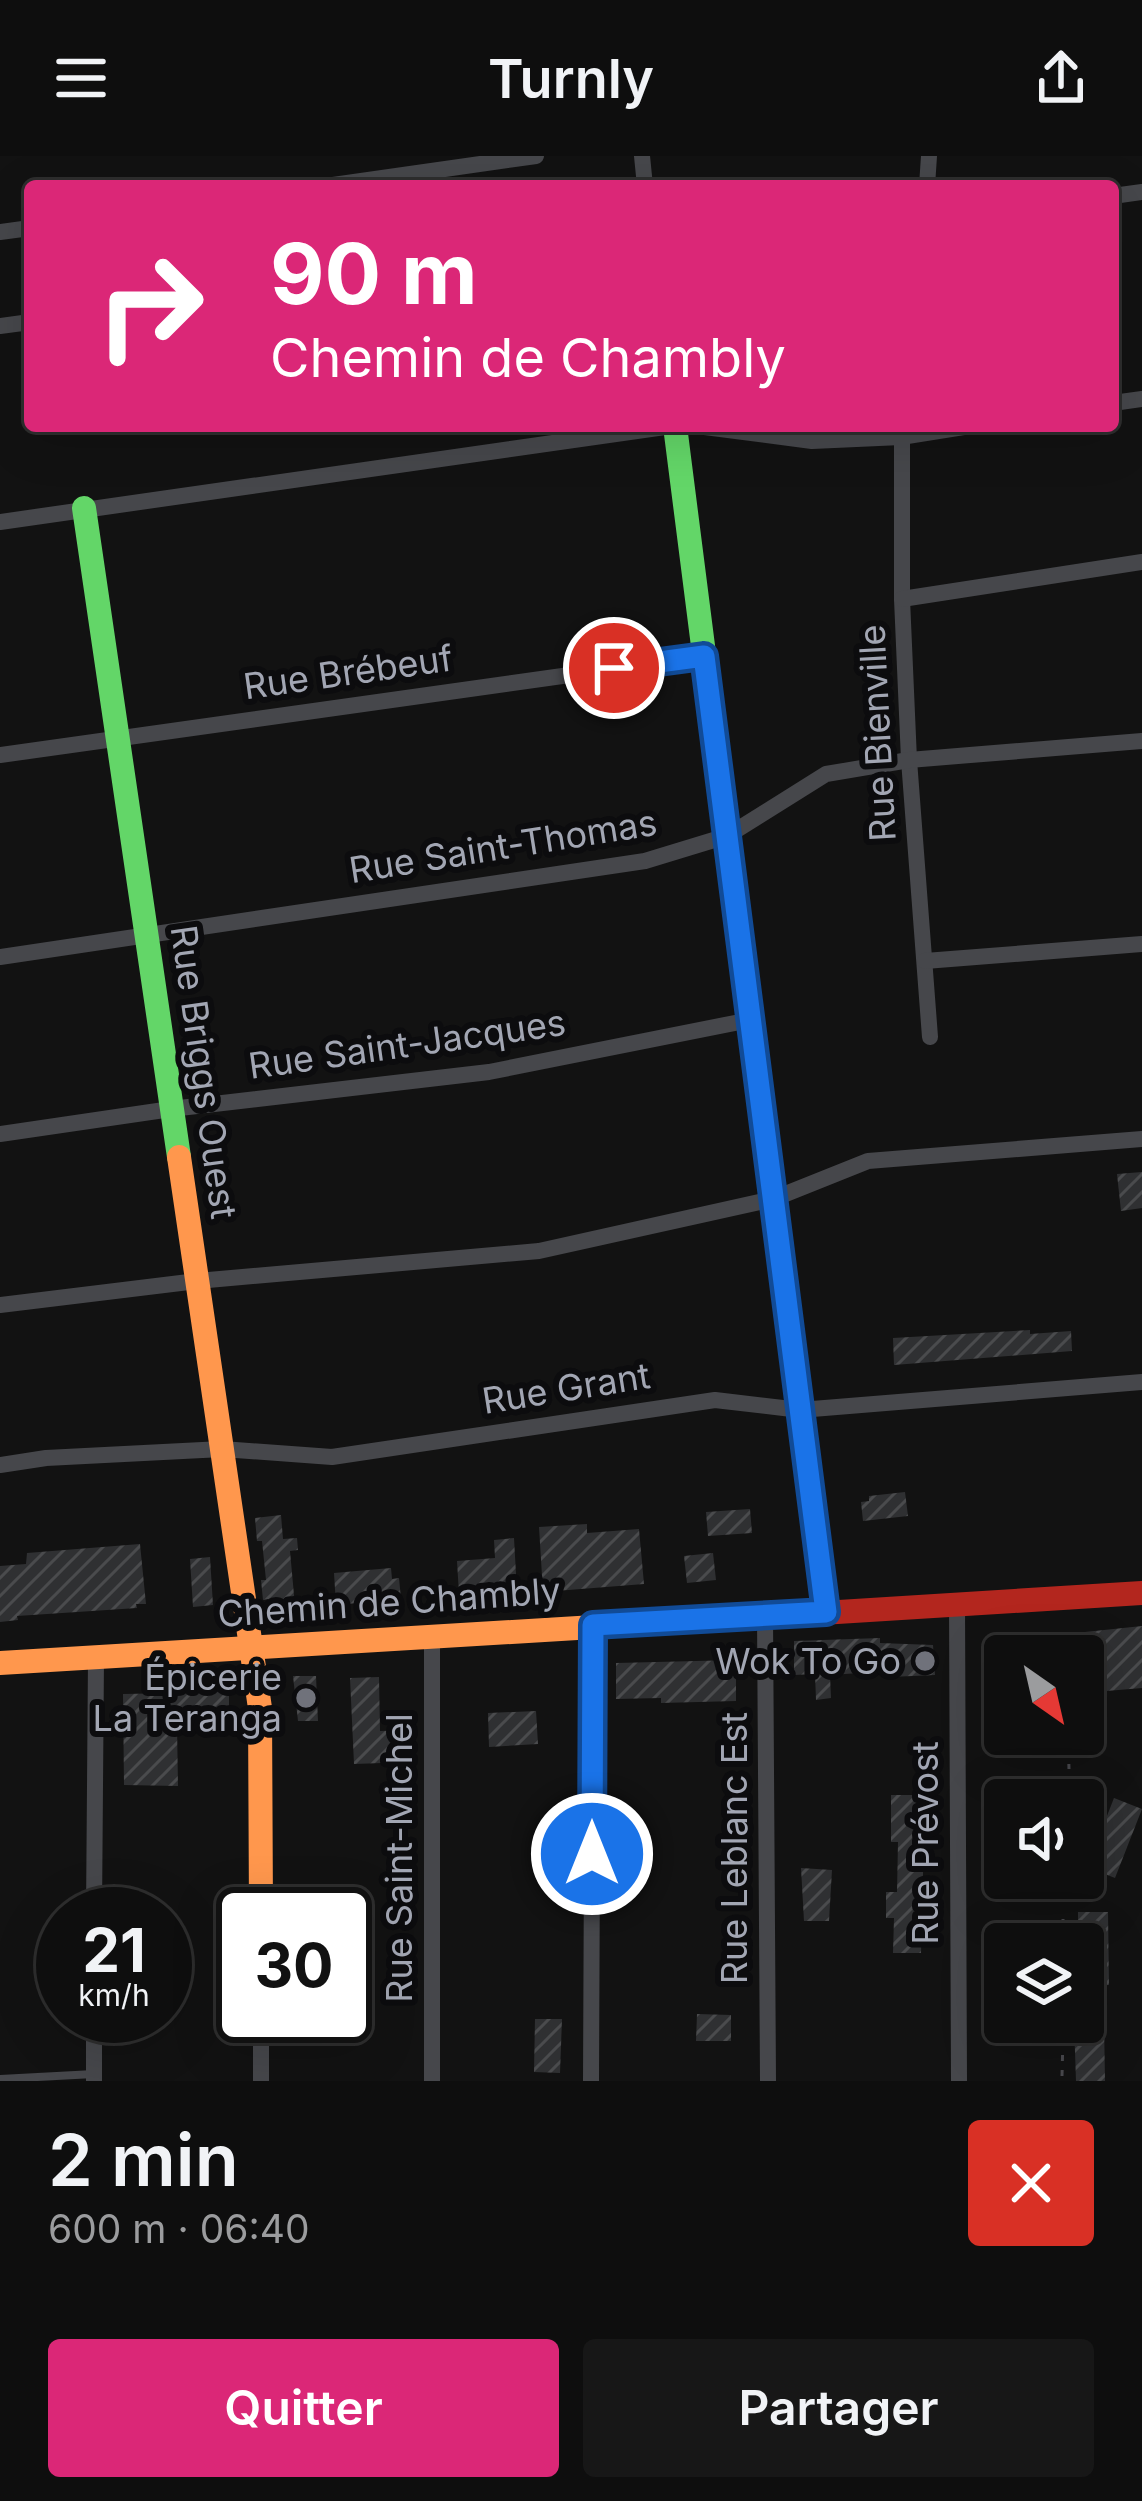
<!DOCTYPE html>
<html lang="fr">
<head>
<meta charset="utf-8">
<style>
	body { margin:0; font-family:Inter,sans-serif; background:#171717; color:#f1f3f6; height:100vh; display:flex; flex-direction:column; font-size:45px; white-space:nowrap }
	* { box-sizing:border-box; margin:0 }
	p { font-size:39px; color:#9b9c9e }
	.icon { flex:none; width:66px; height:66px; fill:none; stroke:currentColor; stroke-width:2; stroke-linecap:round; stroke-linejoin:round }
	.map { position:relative; height:1925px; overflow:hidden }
	.sheet { display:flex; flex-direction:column; background:#0e0e0e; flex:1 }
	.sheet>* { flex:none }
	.top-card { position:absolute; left:24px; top:24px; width:1095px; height:252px; border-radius:12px; box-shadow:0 12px 48px #0002,0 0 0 3px #2e2e2e; background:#db2777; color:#fff; overflow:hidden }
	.needle { width:78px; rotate:146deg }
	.buttons { position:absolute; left:984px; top:1479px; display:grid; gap:24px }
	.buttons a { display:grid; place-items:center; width:120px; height:120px; border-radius:12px; background:#0e0e0e; box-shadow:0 12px 48px #0002,0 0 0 3px #2e2e2e; font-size:60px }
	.speed { position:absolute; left:36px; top:1731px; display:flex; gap:24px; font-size:60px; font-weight:700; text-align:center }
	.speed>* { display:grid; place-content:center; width:156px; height:156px; border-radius:50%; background:#0e0e0e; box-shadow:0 12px 48px #0002,0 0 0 3px #2e2e2e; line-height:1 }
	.speed small { font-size:30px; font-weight:400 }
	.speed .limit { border:6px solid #111; border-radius:18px; background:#fff; color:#111 }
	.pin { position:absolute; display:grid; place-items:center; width:102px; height:102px; color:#fff; margin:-51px; border:6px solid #fff; border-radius:50%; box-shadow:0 3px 12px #0007 }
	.me { position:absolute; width:132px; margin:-66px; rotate:0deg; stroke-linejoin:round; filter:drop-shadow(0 0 9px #0008) }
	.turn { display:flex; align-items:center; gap:42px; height:252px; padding:0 48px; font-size:54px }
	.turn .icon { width:156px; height:156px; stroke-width:2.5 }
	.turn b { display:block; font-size:84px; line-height:102px }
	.round { display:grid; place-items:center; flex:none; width:126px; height:126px; border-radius:12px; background:#171717 }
	.headline { display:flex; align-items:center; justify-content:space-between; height:204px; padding:0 48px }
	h1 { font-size:72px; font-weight:600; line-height:90px }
	.button { display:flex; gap:24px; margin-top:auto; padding:24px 48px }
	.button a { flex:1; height:138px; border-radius:12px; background:#db2777; color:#fff; font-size:48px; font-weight:600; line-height:138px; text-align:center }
	.button a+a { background:#171717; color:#f1f3f6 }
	header { display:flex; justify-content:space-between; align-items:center; height:156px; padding:0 48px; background:#0e0e0e; font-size:54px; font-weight:600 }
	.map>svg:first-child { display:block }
	.building { fill:url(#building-hatch) }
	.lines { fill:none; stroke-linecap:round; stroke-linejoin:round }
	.path { stroke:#48484d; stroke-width:3; stroke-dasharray:6 9; stroke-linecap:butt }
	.lane { stroke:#46474b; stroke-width:8 }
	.street { stroke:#46474b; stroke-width:16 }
	.fast { stroke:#63d668; stroke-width:24 }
	.slow { stroke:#ff974d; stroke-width:24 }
	.jam { stroke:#b3261e; stroke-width:24 }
	.route-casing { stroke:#114b97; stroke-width:30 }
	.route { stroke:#1a73e8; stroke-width:21 }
	.poi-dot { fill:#70727b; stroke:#0c0c0e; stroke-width:4.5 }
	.labels { text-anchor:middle; stroke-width:12; stroke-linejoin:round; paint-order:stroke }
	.street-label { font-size:36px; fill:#a2a6b3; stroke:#0c0c0e }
	.poi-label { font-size:36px; fill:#a2a6b3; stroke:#0c0c0e; text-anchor:end }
</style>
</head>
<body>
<header><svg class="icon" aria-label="menu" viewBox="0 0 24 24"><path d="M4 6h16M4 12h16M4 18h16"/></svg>Turnly<svg class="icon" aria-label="share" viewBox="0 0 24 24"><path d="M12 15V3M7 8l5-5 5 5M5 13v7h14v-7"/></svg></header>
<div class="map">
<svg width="1142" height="1925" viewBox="0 0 1142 1925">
	<defs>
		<pattern id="building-hatch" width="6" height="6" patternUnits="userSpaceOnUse" patternTransform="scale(3)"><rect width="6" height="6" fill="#2f3032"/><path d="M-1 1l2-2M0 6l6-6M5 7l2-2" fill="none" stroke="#4a4b4d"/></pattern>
	</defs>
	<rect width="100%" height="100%" fill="#121212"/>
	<g class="building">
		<polygon points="1142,1016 1142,1052 1121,1055 1117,1018"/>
		<polygon points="1030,1174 1030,1178 1071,1175 1072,1195 894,1209 893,1182"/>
		<polygon points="905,1336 908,1360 863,1365 861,1346 869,1345 869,1340"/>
		<polygon points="750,1353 752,1377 708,1380 706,1356"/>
		<polygon points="281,1359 283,1383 297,1382 298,1394 290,1395 295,1450 269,1453 268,1443 263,1444 261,1424 266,1424 262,1385 257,1385 255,1362"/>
		<polygon points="587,1368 587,1377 639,1373 644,1428 543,1436 539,1371"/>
		<polygon points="514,1382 517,1436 459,1438 457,1405 495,1402 494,1384"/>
		<polygon points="140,1388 146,1448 136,1448 137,1452 17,1460 18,1464 0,1466 0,1410 26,1408 27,1397"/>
		<polygon points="713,1397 716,1424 687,1427 684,1400"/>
		<polygon points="210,1401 213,1449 193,1451 190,1403"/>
		<polygon points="391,1412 392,1423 399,1422 401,1443 336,1449 334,1417"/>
		<polygon points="1142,1470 1142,1532 1083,1537 1083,1500 1047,1500 1047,1480"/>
		<polygon points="880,1482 880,1487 933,1489 935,1519 890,1521 889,1515 830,1519 831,1542 816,1544 815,1518 794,1519 794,1485"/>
		<polygon points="736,1504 736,1545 661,1547 661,1542 616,1543 616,1507"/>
		<polygon points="293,1520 316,1520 318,1565 298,1565"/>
		<polygon points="379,1521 380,1575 410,1574 411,1606 354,1608 350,1522"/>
		<polygon points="177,1528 229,1528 229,1568 177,1569 178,1630 124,1629 123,1538 176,1537"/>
		<polygon points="536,1555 538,1588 489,1591 488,1557"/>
		<polygon points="891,1639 925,1639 921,1797 893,1797 894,1762 886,1762 886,1736 897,1736 898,1686 891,1686"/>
		<polygon points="1114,1642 1142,1653 1115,1722 1087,1711"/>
		<polygon points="801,1712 832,1714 829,1765 804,1765"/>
		<polygon points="1078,1756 1108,1756 1109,1829 1083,1830 1083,1788 1078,1788"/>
		<polygon points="697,1858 731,1859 731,1885 696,1885"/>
		<polygon points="535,1863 562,1863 560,1917 534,1916"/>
		<polygon points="1083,1863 1104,1863 1105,1925 1076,1925 1074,1866"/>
	</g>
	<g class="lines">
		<g class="path">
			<polyline points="1068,1578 1069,1613"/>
			<polyline points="1063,1763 1064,1788"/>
			<polyline points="1062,1920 1063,1881"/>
		</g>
		<polyline class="lane" points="0,1923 94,1918"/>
		<g class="street">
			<polyline points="642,0 645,30"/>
			<polyline points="326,30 536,0"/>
			<polyline points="927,30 929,0"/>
			<polyline points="1113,40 1142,36"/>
			<polyline points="0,76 30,72"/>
			<polyline points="0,170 30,166"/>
			<polyline points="1113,247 1142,243"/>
			<polyline points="697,270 812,285 901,281 970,270"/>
			<polyline points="902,270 902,443 909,604 930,881"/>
			<polyline points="0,366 672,270"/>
			<polyline points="902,443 1142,406"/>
			<polyline points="0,599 705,500"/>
			<polyline points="0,801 645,705 727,680 826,618 909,604 1142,585"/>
			<polyline points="925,805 1142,788"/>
			<polyline points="0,978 171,953 489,916 750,864"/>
			<polyline points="0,1149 197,1125 539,1095 773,1043 868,1005 1142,983"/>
			<polyline points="0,1309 46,1302 222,1293 332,1301 715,1244 800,1254 1142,1226"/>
			<polyline points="957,1448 959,1925"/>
			<polyline points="765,1459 768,1925"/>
			<polyline points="432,1478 432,1925"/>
			<polyline points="94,1758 96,1502"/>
			<polyline points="261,1860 261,1925"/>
			<polyline points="94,1925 94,1860"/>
			<polyline points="591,1925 593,1469"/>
		</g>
		<g class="fast">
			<polyline points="675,270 783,1118"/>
			<polyline points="84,352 179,1001"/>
		</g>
		<g class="slow">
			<polyline points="179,1001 260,1552 261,1758"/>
			<polyline points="0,1507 725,1463"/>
		</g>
		<g class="jam">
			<polyline points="783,1118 826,1456"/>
			<polyline points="725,1463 1142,1437"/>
		</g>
	</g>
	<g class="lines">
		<defs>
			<polyline id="route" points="592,1698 593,1469 826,1456 704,500 614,512"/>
		</defs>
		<use href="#route" class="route-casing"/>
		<use href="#route" class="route"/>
	</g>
	<g class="poi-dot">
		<circle cx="925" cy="1505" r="12"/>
		<circle cx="306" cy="1542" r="12"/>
	</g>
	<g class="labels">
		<g class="street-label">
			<text transform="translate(348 516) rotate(-8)" y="13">Rue Brébeuf</text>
			<text transform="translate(877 577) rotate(-93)" y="13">Rue Bienville</text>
			<text transform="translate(503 690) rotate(-9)" y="13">Rue Saint-Thomas</text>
			<text transform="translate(407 888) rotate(-8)" y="13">Rue Saint-Jacques</text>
			<text transform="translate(204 916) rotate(82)" y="13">Rue Briggs Ouest</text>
			<text transform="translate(566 1232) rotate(-9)" y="13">Rue Grant</text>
			<text transform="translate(389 1446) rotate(-4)" y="13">Chemin de Chambly</text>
			<text transform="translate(925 1687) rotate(-90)" y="13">Rue Prévost</text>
			<text transform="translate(734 1692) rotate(-90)" y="13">Rue Leblanc Est</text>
			<text transform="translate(399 1702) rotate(-90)" y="13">Rue Saint-Michel</text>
		</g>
		<g class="poi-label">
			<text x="901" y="1518">Wok To Go</text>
			<text x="282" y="1534">Épicerie<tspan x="282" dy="41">La Teranga</tspan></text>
		</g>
	</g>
</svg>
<div class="buttons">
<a><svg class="needle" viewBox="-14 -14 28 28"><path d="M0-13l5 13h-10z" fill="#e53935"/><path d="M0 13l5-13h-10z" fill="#9b9c9e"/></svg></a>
<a><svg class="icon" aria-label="sound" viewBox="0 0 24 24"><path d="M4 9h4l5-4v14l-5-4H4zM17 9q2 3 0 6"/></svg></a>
<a><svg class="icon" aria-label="layers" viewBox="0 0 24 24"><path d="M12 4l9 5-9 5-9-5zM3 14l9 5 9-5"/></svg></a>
</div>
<div class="speed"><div>21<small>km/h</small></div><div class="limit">30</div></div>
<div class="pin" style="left:614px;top:512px;background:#d93025"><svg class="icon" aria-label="arrive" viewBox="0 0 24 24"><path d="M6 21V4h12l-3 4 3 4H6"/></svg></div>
<svg class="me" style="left:592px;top:1698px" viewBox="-20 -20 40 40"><circle r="17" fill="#1a73e8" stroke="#fff" stroke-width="3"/><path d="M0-11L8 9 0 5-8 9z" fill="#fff"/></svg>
<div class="top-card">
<div class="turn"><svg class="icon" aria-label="right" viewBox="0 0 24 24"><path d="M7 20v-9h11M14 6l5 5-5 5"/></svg><div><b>90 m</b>Chemin de Chambly</div></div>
</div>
</div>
<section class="sheet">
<div class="headline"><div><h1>2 min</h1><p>600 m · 06:40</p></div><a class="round" style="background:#d93025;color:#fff"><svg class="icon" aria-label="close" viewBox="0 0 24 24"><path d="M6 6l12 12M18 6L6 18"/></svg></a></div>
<div class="button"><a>Quitter</a><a>Partager</a></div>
</section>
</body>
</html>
